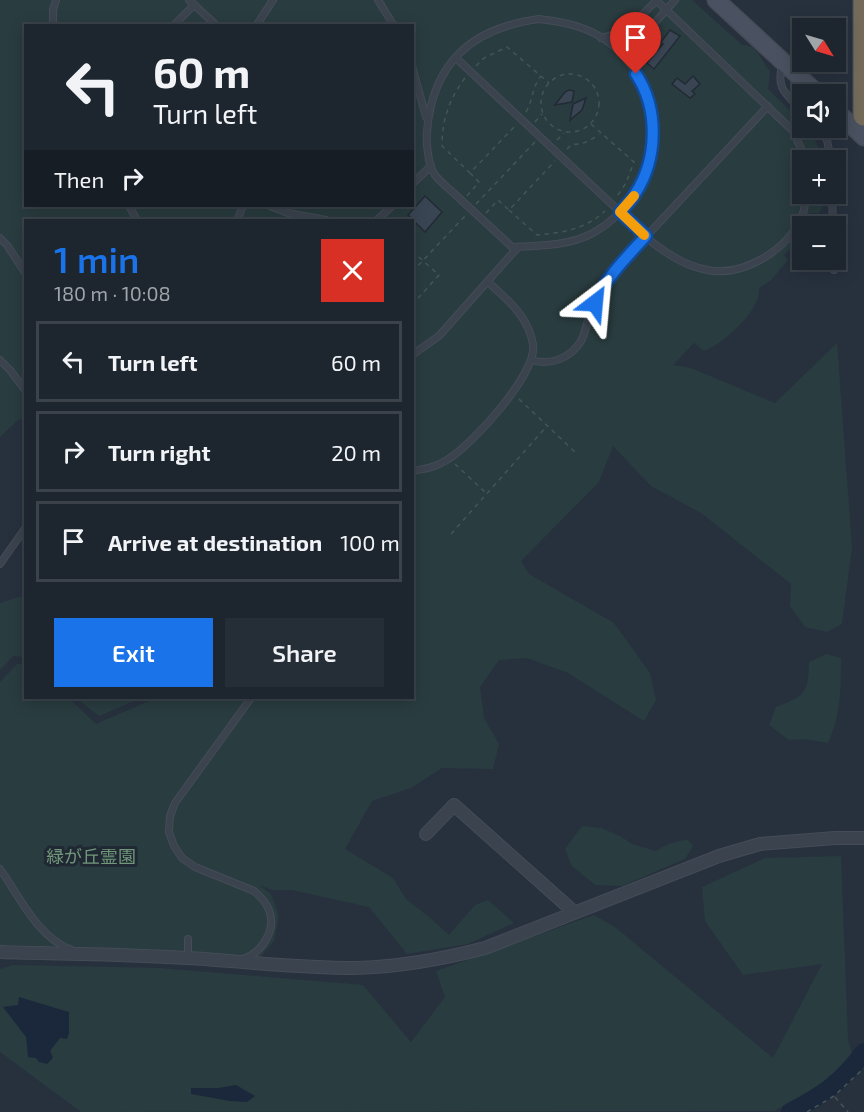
<!DOCTYPE html>
<html lang="en">
<head>
<meta charset="utf-8">
<style>
	body { margin:0; font-family:"Exo 2","Noto Sans JP",sans-serif; background:#252d36; color:#f1f3f6; height:100vh; display:flex; flex-direction:column; font-size:22px; white-space:nowrap }
	* { box-sizing:border-box; margin:0 }
	p { font-size:20px; color:#a0a5aa }
	.icon { flex:none; width:33px; height:33px; fill:none; stroke:currentColor; stroke-width:2; stroke-linecap:round; stroke-linejoin:round }
	.map { position:relative; flex:1; overflow:hidden }
	.side { position:absolute; left:24px; top:219px; width:390px; height:480px; display:flex; flex-direction:column; background:#1d252e; border-radius:0px; box-shadow:0 3px 15px #0003,0 0 0 2px #3b424a }
	.side>* { flex:none }
	.banner { position:absolute; left:24px; top:24px; width:390px; height:183px; border-radius:0px; box-shadow:0 3px 15px #0003,0 0 0 2px #3b424a; background:#1d252e; color:#f1f3f6; overflow:hidden }
	.needle { width:39px; rotate:127deg }
	.tools { position:absolute; left:792px; top:18px; display:grid; gap:12px }
	.tools a { display:grid; place-items:center; width:54px; height:54px; border-radius:0px; background:#1d252e; box-shadow:0 3px 15px #0003,0 0 0 2px #3b424a; font-size:30px }
	.pin { position:absolute; display:grid; place-items:center; width:51px; height:51px; color:#fff; margin:-62px -26px; border-radius:50% 50% 50% 0; rotate:-45deg; box-shadow:0 0 6px #0007 }
	.pin .icon { rotate:45deg }
	.me { position:absolute; width:66px; margin:-33px; rotate:29deg; stroke-linejoin:round; filter:drop-shadow(0 0 4px #0008) }
	.turn { display:flex; align-items:center; gap:21px; height:126px; padding:0 30px; font-size:27px }
	.turn .icon { width:78px; height:78px; stroke-width:2.5 }
	.turn b { display:block; font-size:42px; line-height:51px }
	.then { display:flex; align-items:center; height:57px; padding:0 30px; background:#0003; gap:12px; font-size:22px }
	.round { display:grid; place-items:center; flex:none; width:63px; height:63px; border-radius:0px; background:#252d36 }
	.head { display:flex; align-items:center; justify-content:space-between; height:102px; padding:0 30px }
	h1 { font-size:36px; font-weight:600; line-height:45px; color:#1a73e8 }
	.button { display:flex; gap:12px; margin-top:auto; padding:12px 30px }
	.button a { flex:1; height:69px; border-radius:0px; background:#1a73e8; color:#fff; font-size:24px; font-weight:600; line-height:69px; text-align:center }
	.button a+a { background:#252d36; color:#f1f3f6 }
	ul { padding:0; list-style:none }
	li { display:flex; align-items:center; gap:18px; height:81px; margin:0 12px 9px; padding:0 18px; border:3px solid #3b424a; border-radius:0px }
	li div { flex:1 }
	li b { display:block; font-size:22px }
	li em { font-style:normal }
	.map>svg:first-child { display:block }
	.green { fill:#293c3f; fill-rule:evenodd }
	.water { fill:#1b283b }
	.lines { fill:none; stroke-linecap:round; stroke-linejoin:round }
	.river { stroke:#1b283b; stroke-width:18 }
	.building { fill:#3a4554; stroke:#222a35; stroke-width:1.5 }
	.lane-casing { stroke:#454c57; stroke-width:8 }
	.street-casing { stroke:#454c57; stroke-width:14 }
	.secondary-casing { stroke:#454c57; stroke-width:19 }
	.highway-casing { stroke:#464e59; stroke-width:23 }
	.path { stroke:#425557; stroke-width:1.5; stroke-dasharray:4.5 4.5; stroke-linecap:butt }
	.lane { stroke:#3b434e; stroke-width:6 }
	.street { stroke:#3b434e; stroke-width:12 }
	.secondary { stroke:#4a5261; stroke-width:16 }
	.highway { stroke:#736a59; stroke-width:21 }
	.route-casing { stroke:#114b97; stroke-width:15 }
	.route { stroke:#1a73e8; stroke-width:10 }
	.slow { stroke:#f59e0b; stroke-width:10 }
	.labels { text-anchor:middle; stroke-width:6; stroke-linejoin:round; paint-order:stroke }
	.park-label { font-size:18px; fill:#71987a; stroke:#202833 }
</style>
</head>
<body>
<div class="map">
<svg width="864" height="1112" viewBox="0 0 864 1112">
	<rect width="100%" height="100%" fill="#27313e"/>
	<g class="green">
		<path d="M0,0H692L742,45C759,44 760,61 770,71L768,89L802,122V128H807C814,139 820,146 821,160H802V194H823V206L819,213H811L805,226H802L796,243L784,255L788,260L771,280L759,288C762,309 723,345 704,351L694,343L673,365L691,368L775,403L837,343L852,547L842,624L827,632L805,627L790,606L791,584L701,513L651,486L613,446L599,482L521,561L529,574L614,623L650,673L656,700L644,721L568,673L527,658L499,660L480,687L484,718L499,744L493,769L442,768L411,788L372,801L345,849L393,878L406,899L429,917L449,935L475,905L488,900L514,923L468,944L407,954L369,907L292,890H272L259,885L271,894L279,916L274,941L259,959L88,947L0,945V682L17,664H25L26,698H69L96,724L156,698H412V220H26L25,420L19,419L0,437ZM26,26H412V206H26Z"/>
		<polygon points="25,595 25,657 13,656 0,670 0,603"/>
		<path d="M826,654L841,658C841,688 841,715 828,743L804,739L789,740L769,725L776,707C805,696 808,694 809,662Z"/>
		<polygon points="76,698 141,698 99,716"/>
		<path d="M582,826L601,828L620,836L632,844L656,851C666,845 676,840 688,840L693,846L685,859L622,886L595,885L572,866L565,849Z"/>
		<polygon points="841,856 848,1039 853,1058 841,1077 819,1093 811,1099 799,1098 774,1111 81,1112 0,1052 0,969 13,965 160,968 363,985 411,1042 445,997 436,971 594,915 615,927 773,1058 822,964 743,975 705,921 702,887 765,858"/>
	</g>
	<g class="water">
		<polygon points="19,997 69,1012 69,1033 67,1039 60,1038 50,1051 53,1058 47,1064 39,1062 36,1058 28,1057 26,1037 3,1007 18,1005"/>
		<polygon points="236,1085 255,1096 247,1102 230,1101 191,1094 191,1088 218,1088"/>
	</g>
	<g class="lines">
		<path class="river" d="M790,1112C825,1094 840,1083 864,1052"/>
	</g>
	<g class="building">
		<polygon points="670,30 680,36 654,69 647,63 663,44 661,42"/>
		<polygon points="693,76 700,84 692,91 695,94 690,98 672,84 677,78 685,84"/>
		<polygon points="569,90 574,91 572,102 555,105 565,92"/>
		<polygon points="586,98 582,110 570,120 573,104"/>
		<polygon points="425,196 442,212 425,232 408,215"/>
	</g>
	<g class="lines">
		<defs>
			<g id="lane">
				<polyline points="189,0 217,26"/>
				<polyline points="378,0 394,26"/>
				<polyline points="656,0 793,131 806,160"/>
				<path d="M539,19C565,22 590,27 611,44C674,96 663,194 593,233C569,246 539,246 512,247C494,230 476,214 458,197C451,190 441,183 435,175C428,166 426,142 427,131C433,62 472,28 539,19Z"/>
				<polyline points="53,26 53,10 56,0"/>
				<polyline points="173,26 194,5"/>
				<polyline points="256,26 273,0"/>
				<polyline points="601,38 625,32 657,0"/>
				<path d="M456,58L653,243C669,255 686,266 707,270C743,277 787,251 802,216C805,210 805,201 806,194"/>
				<polyline points="412,66 426,117"/>
				<path d="M782,66C776,90 787,94 802,111"/>
				<polyline points="636,71 633,56 634,46 675,0"/>
				<polyline points="817,128 827,140 831,160"/>
				<polyline points="412,184 431,166"/>
				<polyline points="832,194 833,226"/>
				<polyline points="129,206 137,220"/>
				<polyline points="270,206 288,213 326,220"/>
				<polyline points="239,220 238,218 243,206"/>
				<polyline points="377,220 392,206"/>
				<polyline points="0,238 7,245 26,274"/>
				<polyline points="834,260 834,270"/>
				<polyline points="412,355 439,336 518,247"/>
				<polyline points="0,360 10,370 26,391"/>
				<path d="M532,360C550,366 571,358 581,341C586,332 586,323 590,314C596,299 604,285 613,272L768,106"/>
				<path d="M412,471C425,469 436,467 447,460C472,445 538,373 533,344C528,316 508,300 488,282"/>
				<polyline points="0,564 26,527"/>
				<path d="M0,869C20,897 37,937 72,950"/>
				<polyline points="188,958 188,939"/>
				<path d="M242,959C261,954 277,930 269,910C266,902 260,896 254,891L195,867L182,858L174,846L169,832L170,816L175,803L251,698"/>
			</g>
			<g id="street">
				<polyline points="426,834 454,805 574,912"/>
				<path d="M0,952C68,954 137,954 205,959C255,963 304,968 355,968C398,967 443,959 485,948L719,856L760,844L835,838H864"/>
			</g>
			<g id="secondary">
				<polyline points="716,0 818,94"/>
				<polyline points="836,111 864,137"/>
			</g>
			<polyline id="highway" points="864,0 864,115"/>
		</defs>
		<use href="#lane" class="lane-casing"/>
		<use href="#street" class="street-casing"/>
		<use href="#secondary" class="secondary-casing"/>
		<use href="#highway" class="highway-casing"/>
		<g class="path">
			<polyline points="476,66 484,58 507,47 549,83"/>
			<circle cx="570" cy="103" r="29"/>
			<path d="M465,78C449,99 442,120 442,146L470,173"/>
			<path d="M526,112C533,100 532,87 541,76"/>
			<polyline points="535,122 542,114"/>
			<polyline points="591,124 634,162 626,183 616,198"/>
			<polyline points="557,140 564,133"/>
			<path d="M567,149L572,144C583,145 590,141 599,134"/>
			<polyline points="467,196 479,182 470,173 516,125"/>
			<polyline points="476,204 535,142"/>
			<path d="M509,210L537,235C562,233 586,229 605,211"/>
			<polyline points="486,213 498,200 509,210 555,161"/>
			<polyline points="412,251 439,275 412,305"/>
			<polyline points="412,272 465,216"/>
			<polyline points="519,399 575,452"/>
			<polyline points="455,464 486,493"/>
			<polyline points="451,534 547,426"/>
			<polyline points="835,1097 848,1112"/>
			<polyline points="807,1112 834,1096 864,1068"/>
		</g>
		<use href="#lane" class="lane"/>
		<use href="#street" class="street"/>
		<use href="#secondary" class="secondary"/>
		<use href="#highway" class="highway"/>
	</g>
	<g class="lines">
		<defs>
			<path id="route" d="M595,303C606,277 627,257 646,236L620,212C625,207 631,201 635,194C658,159 659,109 636,74"/>
		</defs>
		<use href="#route" class="route-casing"/>
		<use href="#route" class="route"/>
		<polyline class="slow" points="634,196 620,212 644,235"/>
	</g>
	<g class="labels">
		<g class="park-label">
			<text x="91" y="863">緑が丘霊園</text>
		</g>
	</g>
</svg>
<div class="tools">
<a><svg class="needle" viewBox="-14 -14 28 28"><path d="M0-13l5 13h-10z" fill="#e53935"/><path d="M0 13l5-13h-10z" fill="#a0a5aa"/></svg></a>
<a><svg class="icon" aria-label="sound" viewBox="0 0 24 24"><path d="M4 9h4l5-4v14l-5-4H4zM17 9q2 3 0 6"/></svg></a>
<a>+</a>
<a>−</a>
</div>
<div class="pin" style="left:636px;top:74px;background:#d93025"><svg class="icon" aria-label="arrive" viewBox="0 0 24 24"><path d="M6 21V4h12l-3 4 3 4H6"/></svg></div>
<svg class="me" style="left:595px;top:303px" viewBox="-20 -20 40 40"><path d="M0-17L14 15 0 8-14 15z" fill="#1a73e8" stroke="#fff" stroke-width="4"/></svg>
<div class="banner">
<div class="turn"><svg class="icon" aria-label="left" viewBox="0 0 24 24"><path d="M17 20v-9H6M10 6l-5 5 5 5"/></svg><div><b>60 m</b>Turn left</div></div>
<div class="then">Then<svg class="icon" aria-label="right" viewBox="0 0 24 24"><path d="M7 20v-9h11M14 6l5 5-5 5"/></svg></div>
</div>
<section class="side">
<div class="head"><div><h1>1 min</h1><p>180 m · 10:08</p></div><a class="round" style="background:#d93025;color:#fff"><svg class="icon" aria-label="close" viewBox="0 0 24 24"><path d="M6 6l12 12M18 6L6 18"/></svg></a></div>
<ul>
<li><svg class="icon" aria-label="left" viewBox="0 0 24 24"><path d="M17 20v-9H6M10 6l-5 5 5 5"/></svg><div><b>Turn left</b></div><em>60 m</em></li>
<li><svg class="icon" aria-label="right" viewBox="0 0 24 24"><path d="M7 20v-9h11M14 6l5 5-5 5"/></svg><div><b>Turn right</b></div><em>20 m</em></li>
<li><svg class="icon" aria-label="arrive" viewBox="0 0 24 24"><path d="M6 21V4h12l-3 4 3 4H6"/></svg><div><b>Arrive at destination</b></div><em>100 m</em></li>
</ul>
<div class="button"><a>Exit</a><a>Share</a></div>
</section>
</div>
</body>
</html>
